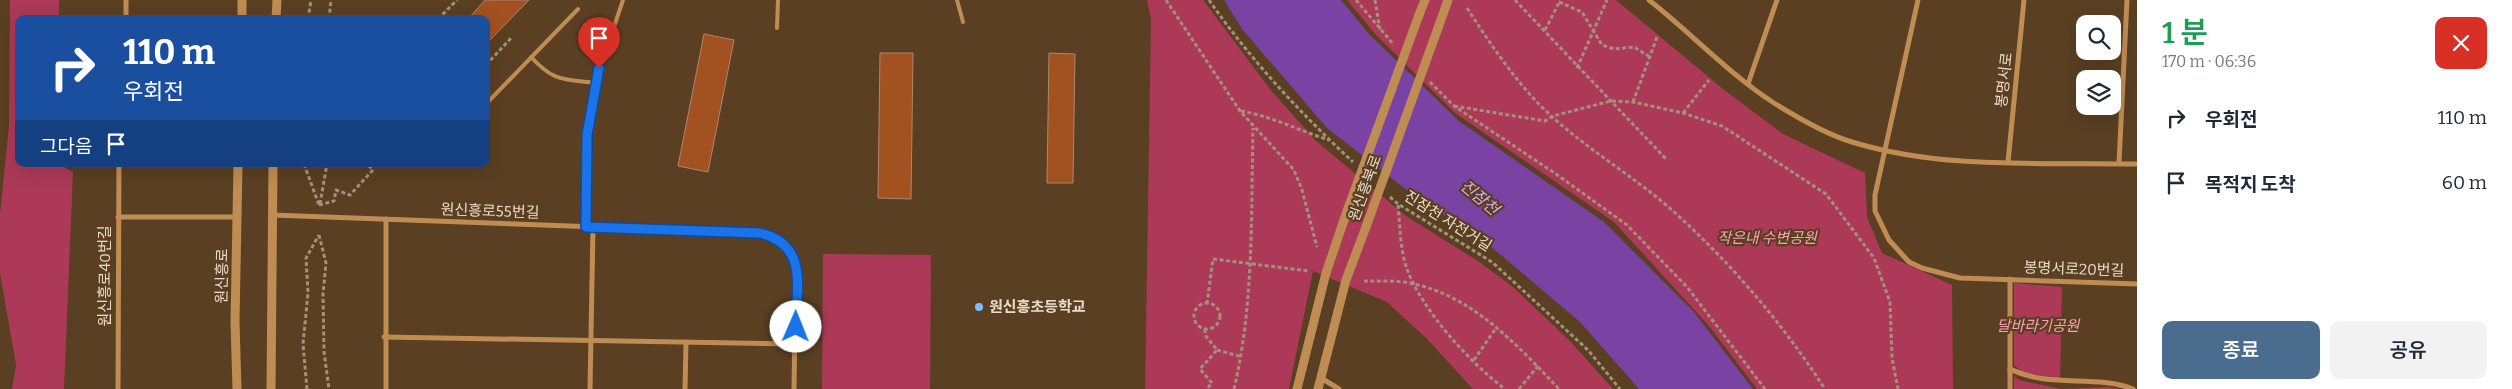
<!DOCTYPE html>
<html lang="ko">
<head>
<meta charset="utf-8">
<style>
	body { margin:0; font-family:Bitter,"Noto Sans KR",serif; background:#f2f2f3; color:#1f2937; height:100vh; display:flex; flex-direction:column; font-size:19px; white-space:nowrap }
	* { box-sizing:border-box; margin:0 }
	p { font-size:16px; color:#747a83 }
	.icon { flex:none; width:28px; height:28px; fill:none; stroke:currentColor; stroke-width:2; stroke-linecap:round; stroke-linejoin:round }
	.map { position:relative; flex:1; overflow:hidden }
	.panel { display:flex; flex-direction:column; background:#fff; width:375px }
	.panel>* { flex:none }
	.banner { position:absolute; left:15px; top:15px; width:475px; height:152px; border-radius:10px; box-shadow:0 5px 20px #0002; background:#1a4fa0; color:#fff; overflow:hidden }
	.tools { position:absolute; left:2076px; top:15px; display:grid; gap:10px }
	.tools a { display:grid; place-items:center; width:45px; height:45px; border-radius:10px; background:#fff; box-shadow:0 5px 20px #0002; font-size:25px }
	.pin { position:absolute; display:grid; place-items:center; width:42px; height:42px; color:#fff; margin:-51px -21px; border-radius:50% 50% 50% 0; rotate:-45deg; box-shadow:0 0 5px #0007 }
	.pin .icon { rotate:45deg }
	.me { position:absolute; width:55px; margin:-28px; rotate:1deg; stroke-linejoin:round; filter:drop-shadow(0 0 4px #0008) }
	.turn { display:flex; align-items:center; gap:18px; height:105px; padding:0 25px; font-size:22px }
	.turn .icon { width:65px; height:65px; stroke-width:2.5 }
	.turn b { display:block; font-size:35px; line-height:42px }
	.then { display:flex; align-items:center; height:48px; padding:0 25px; background:#0003; gap:10px; font-size:19px }
	.round { display:grid; place-items:center; flex:none; width:52px; height:52px; border-radius:10px; background:#f2f2f3 }
	.head { display:flex; align-items:center; justify-content:space-between; height:85px; padding:0 25px }
	h1 { font-size:30px; font-weight:600; line-height:38px; color:#1e9e55 }
	.action { display:flex; gap:10px; margin-top:auto; padding:10px 25px }
	.action a { flex:1; height:58px; border-radius:10px; background:#4a6c8e; color:#fff; font-size:20px; font-weight:600; line-height:58px; text-align:center }
	.action a+a { background:#f2f2f3; color:#1f2937 }
	ul { padding:0; list-style:none }
	li { display:flex; align-items:center; gap:15px; height:65px; padding:0 25px }
	li div { flex:1 }
	li b { display:block; font-size:19px }
	li em { font-style:normal }
	main { display:flex; flex:1; min-height:0 }
	.map>svg:first-child { display:block }
	.green { fill:#ac3958 }
	.water { fill:#7942a3 }
	.building { fill:#a25120; stroke:#ae8672 }
	.lines { fill:none; stroke-linecap:round; stroke-linejoin:round }
	.path { stroke:#a59079; stroke-width:3; stroke-dasharray:4 2.5; stroke-linecap:butt }
	.service { stroke:#bf8c54; stroke-width:4 }
	.minor { stroke:#bf8c54; stroke-width:5 }
	.tertiary { stroke:#bf8c54; stroke-width:9 }
	.tertiary-bridge { stroke:#bf8c54; stroke-width:9 }
	.route-casing { stroke:#114b97; stroke-width:12 }
	.route { stroke:#1a73e8; stroke-width:9 }
	.poi-dot { fill:#7ebdf9; stroke:#5a3f22; stroke-width:2 }
	.labels { text-anchor:middle; stroke-width:4.5; stroke-linejoin:round; paint-order:stroke }
	.street-label { font-size:15px; fill:#ebdbca; stroke:#5a3f22 }
	.park-label { font-size:15px; font-style:italic; fill:#fca0b1; stroke:#5a3f22 }
	.poi-label { font-size:15px; font-weight:bold; fill:#ebdbca; stroke:#5a3f22; text-anchor:start }
	.water-label { font-size:16px; font-style:italic; fill:#d2abf5; stroke:#5a3f22 }
</style>
</head>
<body>
<main>
<div class="map">
<svg width="2137" height="389" viewBox="0 0 2137 389">
	<rect width="100%" height="100%" fill="#5a3f22"/>
	<g class="green">
		<polygon points="10,0 59,0 59,19 19,19 19,164 58,164 73,172 64,389 12,389 16,365 0,273 0,215 9,125"/>
		<polygon points="1147,0 1203,0 1270,89 1315,140 1406,216 1478,261 1513,287 1570,341 1613,389 1473,389 1427,339 1387,302 1313,271 1289,389 1145,389 1151,19"/>
		<polygon points="1347,0 1616,0 1723,89 1783,134 1865,173 1867,217 1882,253 1952,285 1953,389 1757,389 1709,326 1614,222 1455,113 1376,35"/>
		<polygon points="823,254 931,255 930,389 822,389"/>
		<polygon points="2014,283 2062,287 2060,381 2023,373 2014,365"/>
		<polygon points="2014,376 2019,380 2061,389 2108,387 2119,389 2014,389"/>
	</g>
	<polygon class="water" points="1224,0 1341,0 1369,34 1459,121 1604,222 1694,312 1753,389 1639,389 1580,322 1482,239 1417,198 1327,128 1242,29"/>
	<g class="building">
		<polygon points="485,0 529,0 486,44 486,19 468,19"/>
		<polygon points="704,34 734,40 708,172 678,166"/>
		<polygon points="880,53 913,53 911,199 878,198"/>
		<polygon points="1049,53 1075,54 1073,183 1047,183"/>
	</g>
	<g class="lines">
		<g class="path">
			<polyline points="1166,0 1240,111 1294,170 1302,190 1317,247"/>
			<path d="M1209,0C1250,59 1300,113 1353,162"/>
			<polyline points="1356,0 1394,45"/>
			<polyline points="1375,0 1380,30"/>
			<polyline points="1515,0 1666,159"/>
			<polyline points="1559,2 1582,12 1602,45 1614,49 1634,47 1650,57"/>
			<path d="M1467,8C1486,37 1505,66 1527,91C1568,139 1627,170 1673,211C1732,264 1782,323 1825,389"/>
			<polyline points="308,19 311,0"/>
			<polyline points="329,19 331,0"/>
			<polyline points="438,19 457,0"/>
			<polyline points="1545,30 1560,1"/>
			<polyline points="486,65 512,37"/>
			<polyline points="1577,68 1607,0"/>
			<polyline points="1430,82 1454,106 1556,174 1627,225 1687,287 1765,389"/>
			<polyline points="1633,102 1657,37"/>
			<polyline points="1454,106 1545,121 1553,116 1611,101 1633,102 1683,113 1722,126 1826,194 1874,258 1890,302 1892,358 1898,389"/>
			<path d="M1241,111C1271,116 1300,131 1329,140"/>
			<polyline points="1683,113 1709,80"/>
			<polyline points="304,164 319,205"/>
			<polyline points="1390,197 1398,204 1492,262 1588,350 1620,389"/>
			<polyline points="320,204 327,164"/>
			<polyline points="319,205 334,201 336,190 350,195 373,170 367,164"/>
			<path d="M1398,205C1400,225 1400,250 1407,269C1422,310 1470,363 1505,389"/>
			<polyline points="319,235 326,263 323,294 324,352 329,389"/>
			<path d="M1364,281C1380,281 1399,280 1414,284C1474,297 1519,347 1559,389"/>
			<circle cx="1207" cy="316" r="13"/>
			<polyline points="1207,304 1213,259 1309,271"/>
			<polyline points="1205,329 1205,335 1217,350 1200,369 1212,383 1207,389"/>
			<polyline points="1217,350 1242,357"/>
			<polyline points="1474,360 1496,328"/>
			<polyline points="307,389 303,344 308,293 306,258 319,235"/>
			<path d="M1234,389C1254,305 1251,214 1253,128"/>
			<polyline points="1519,389 1538,366"/>
		</g>
		<g class="service">
			<polyline points="957,0 963,22"/>
			<polyline points="777,28 778,0"/>
			<path d="M531,57C554,82 563,79 595,83"/>
			<polyline points="486,104 578,9"/>
			<polyline points="586,227 587,135 595,83 623,0"/>
		</g>
		<g class="minor">
			<path d="M1649,0C1691,33 1729,74 1774,103C1798,118 1825,134 1852,142C1943,170 2043,162 2137,164"/>
			<polyline points="1918,0 1875,195 1875,211 1889,240 1909,262 1922,268 1960,278 2137,284"/>
			<polyline points="126,19 126,0"/>
			<polyline points="1748,84 1777,0"/>
			<polyline points="2008,162 2024,0"/>
			<polyline points="2119,163 2127,0"/>
			<path d="M272,215L760,233C778,237 786,244 796,258L794,389"/>
			<polyline points="118,217 237,217"/>
			<polyline points="2010,279 2010,389"/>
			<polyline points="384,337 795,344"/>
			<path d="M2010,369C2051,389 2093,374 2133,389"/>
			<polyline points="1321,378 1339,389"/>
			<polyline points="118,389 119,164"/>
			<polyline points="386,389 386,219"/>
			<polyline points="590,389 593,227"/>
			<polyline points="685,389 686,342"/>
		</g>
		<g class="tertiary">
			<polyline points="1419,15 1425,0"/>
			<polyline points="242,19 242,0"/>
			<polyline points="276,19 277,0"/>
			<polyline points="1438,28 1448,0"/>
			<polyline points="237,389 235,322 238,164"/>
			<polyline points="271,389 273,164"/>
			<polyline points="1297,389 1326,273 1347,211"/>
			<polyline points="1318,389 1346,280 1366,227"/>
		</g>
		<g class="tertiary-bridge">
			<polyline points="1347,211 1419,15"/>
			<polyline points="1366,227 1438,28"/>
		</g>
	</g>
	<g class="lines">
		<defs>
			<path id="route" d="M599,68L587,135L586,227L760,233C809,245 796,287 796,327"/>
		</defs>
		<use href="#route" class="route-casing"/>
		<use href="#route" class="route"/>
	</g>
	<circle class="poi-dot" cx="979" cy="307" r="5"/>
	<g class="labels">
		<g class="street-label">
			<text transform="translate(2004 80) rotate(-84)" y="5">봉명서로</text>
			<text transform="translate(1365 188) rotate(-70)" y="5">원신흥북로</text>
			<text transform="translate(490 211) rotate(2)" y="5">원신흥로55번길</text>
			<text transform="translate(1448 221) rotate(32)" y="5">진잠천 자전거길</text>
			<text transform="translate(2074 269) rotate(2)" y="5">봉명서로20번길</text>
			<text transform="translate(105 276) rotate(-90)" y="5">원신흥로40번길</text>
			<text transform="translate(222 276) rotate(-89)" y="5">원신흥로</text>
		</g>
		<g class="park-label">
			<text x="1767" y="243">작은내 수변공원</text>
			<text x="2038" y="331">달바라기공원</text>
		</g>
		<g class="poi-label">
			<text x="989" y="312">원신흥초등학교</text>
		</g>
		<g class="water-label">
			<text transform="translate(1480 197) rotate(40)" y="6">진잠천</text>
		</g>
	</g>
</svg>
<div class="tools">
<a><svg class="icon" aria-label="search" viewBox="0 0 24 24"><circle cx="10" cy="10" r="6"/><path d="M15 15l6 6"/></svg></a>
<a><svg class="icon" aria-label="layers" viewBox="0 0 24 24"><path d="M12 4l9 5-9 5-9-5zM3 14l9 5 9-5"/></svg></a>
</div>
<div class="pin" style="left:599px;top:68px;background:#d93025"><svg class="icon" aria-label="arrive" viewBox="0 0 24 24"><path d="M6 21V4h12l-3 4 3 4H6"/></svg></div>
<svg class="me" style="left:796px;top:327px" viewBox="-20 -20 40 40"><circle r="19" fill="#fff"/><path d="M0-13L10 11 0 6-10 11z" fill="#1a73e8"/></svg>
<div class="banner">
<div class="turn"><svg class="icon" aria-label="right" viewBox="0 0 24 24"><path d="M7 20v-9h11M14 6l5 5-5 5"/></svg><div><b>110 m</b>우회전</div></div>
<div class="then">그다음<svg class="icon" aria-label="arrive" viewBox="0 0 24 24"><path d="M6 21V4h12l-3 4 3 4H6"/></svg></div>
</div>
</div>
<section class="panel">
<div class="head"><div><h1>1 분</h1><p>170 m · 06:36</p></div><a class="round" style="background:#d93025;color:#fff"><svg class="icon" aria-label="close" viewBox="0 0 24 24"><path d="M6 6l12 12M18 6L6 18"/></svg></a></div>
<ul>
<li><svg class="icon" aria-label="right" viewBox="0 0 24 24"><path d="M7 20v-9h11M14 6l5 5-5 5"/></svg><div><b>우회전</b></div><em>110 m</em></li>
<li><svg class="icon" aria-label="arrive" viewBox="0 0 24 24"><path d="M6 21V4h12l-3 4 3 4H6"/></svg><div><b>목적지 도착</b></div><em>60 m</em></li>
</ul>
<div class="action"><a>종료</a><a>공유</a></div>
</section>
</main>
</body>
</html>
